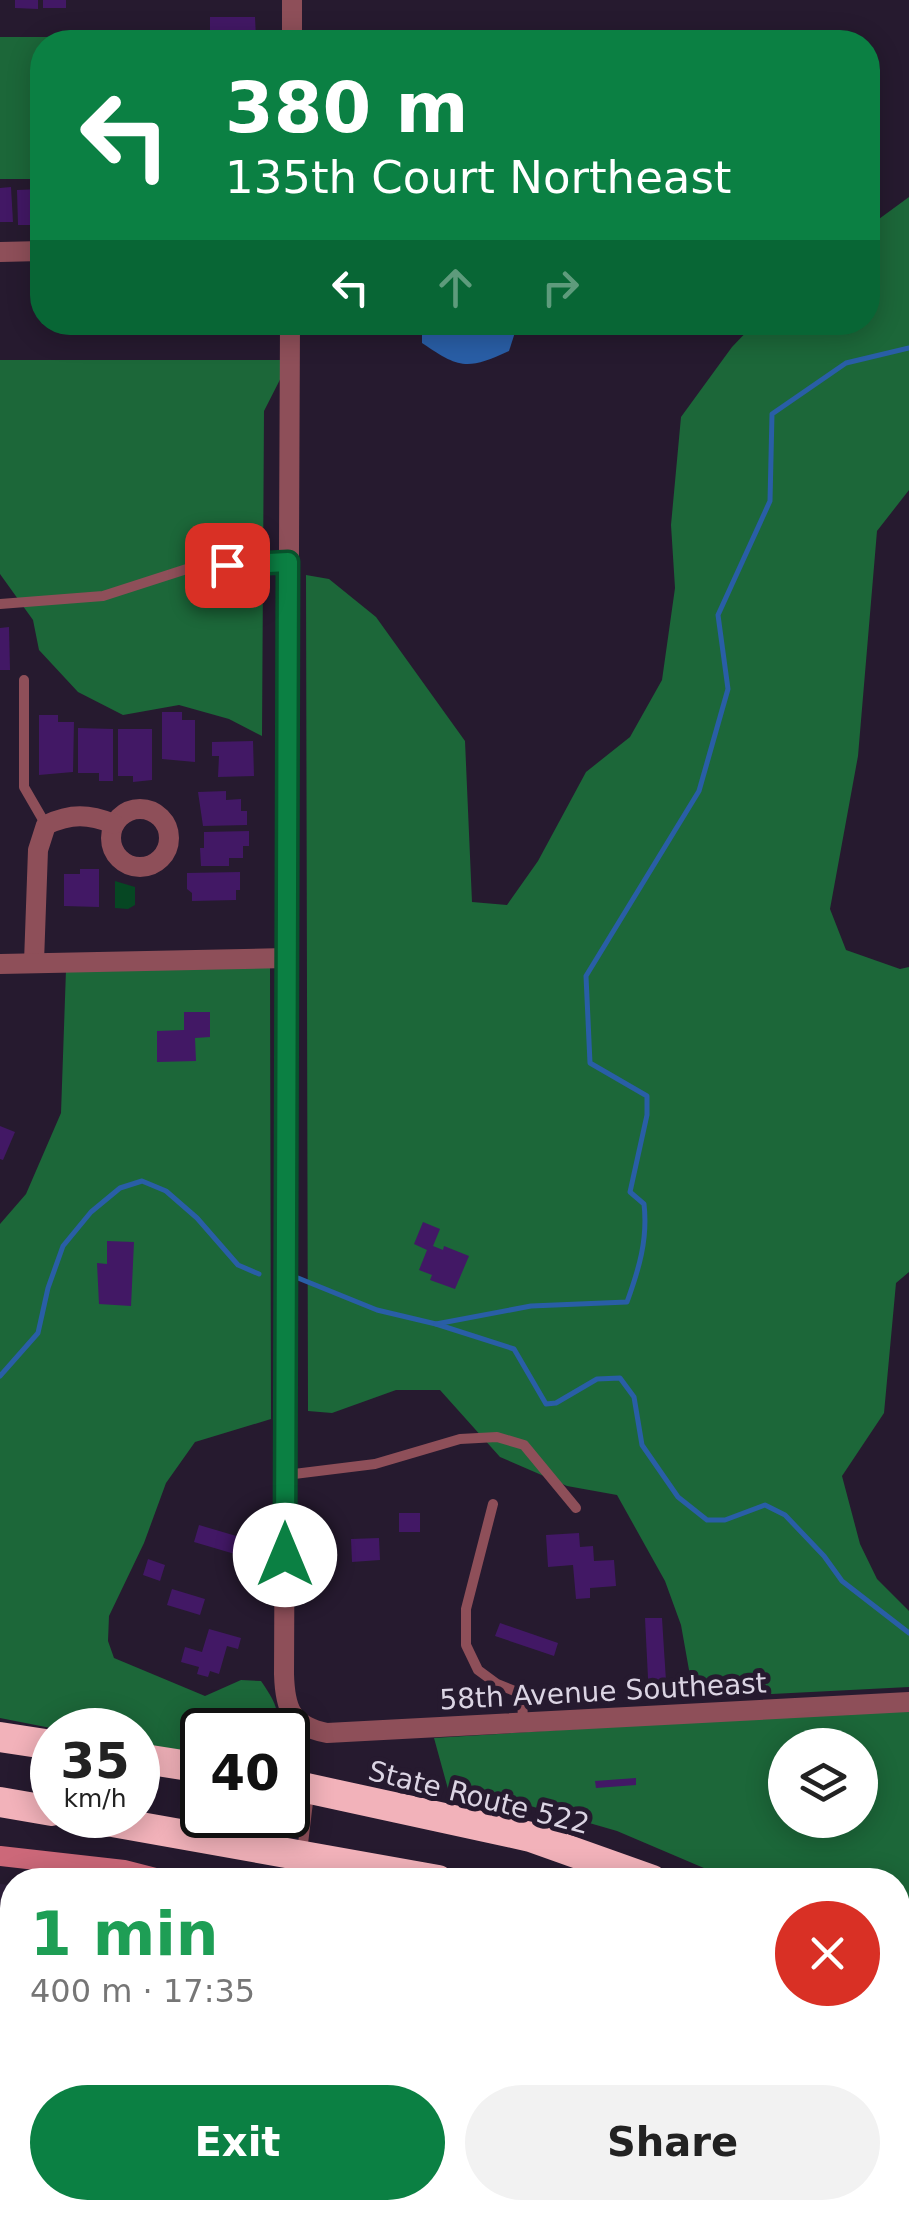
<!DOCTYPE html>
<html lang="en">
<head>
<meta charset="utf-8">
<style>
	body { margin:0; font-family:"DejaVu Sans",sans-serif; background:#f2f2f2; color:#222; height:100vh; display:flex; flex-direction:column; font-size:38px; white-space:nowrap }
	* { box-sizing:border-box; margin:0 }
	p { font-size:32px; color:#767676 }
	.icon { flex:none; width:55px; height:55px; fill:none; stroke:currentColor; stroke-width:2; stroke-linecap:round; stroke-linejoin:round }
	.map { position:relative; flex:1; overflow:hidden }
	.side { position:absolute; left:0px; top:1868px; width:910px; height:352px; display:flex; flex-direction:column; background:#fff; border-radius:40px 40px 0 0; box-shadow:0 5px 25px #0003 }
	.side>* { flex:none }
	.top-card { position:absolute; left:30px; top:30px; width:850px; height:305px; border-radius:40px; box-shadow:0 5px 25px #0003; background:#0b8043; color:#fff; overflow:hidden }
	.controls { position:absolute; left:768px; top:1728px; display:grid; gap:20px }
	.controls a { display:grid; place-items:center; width:110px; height:110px; border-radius:50%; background:#fff; box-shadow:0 5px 25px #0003; font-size:50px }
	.speed { position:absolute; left:30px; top:1708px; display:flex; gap:20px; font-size:50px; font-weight:700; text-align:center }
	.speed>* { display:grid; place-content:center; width:130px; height:130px; border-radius:50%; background:#fff; box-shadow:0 5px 25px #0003; line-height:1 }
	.speed small { font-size:25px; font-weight:400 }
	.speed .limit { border:5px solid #111; border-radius:15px; background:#fff; color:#111 }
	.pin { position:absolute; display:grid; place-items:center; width:85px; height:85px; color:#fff; margin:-42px; border-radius:20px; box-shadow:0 5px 15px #0006 }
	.me { position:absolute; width:110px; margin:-55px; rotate:0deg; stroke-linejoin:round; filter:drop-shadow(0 0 8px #0008) }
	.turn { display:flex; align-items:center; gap:35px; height:210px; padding:0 30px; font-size:45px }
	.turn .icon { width:130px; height:130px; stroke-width:2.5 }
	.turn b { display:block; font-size:70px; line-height:85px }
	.lanes { display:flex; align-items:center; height:95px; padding:0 30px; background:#0003; justify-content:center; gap:50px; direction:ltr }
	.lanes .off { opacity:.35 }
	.round { display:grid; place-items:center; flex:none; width:105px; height:105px; border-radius:52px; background:#f2f2f2 }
	.overview { display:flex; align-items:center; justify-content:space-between; height:170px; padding:0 30px }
	h1 { font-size:60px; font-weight:700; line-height:75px; color:#1e9e55 }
	.action { display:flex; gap:20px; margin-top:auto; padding:20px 30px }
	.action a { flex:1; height:115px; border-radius:60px; background:#0b8043; color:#fff; font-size:40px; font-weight:700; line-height:115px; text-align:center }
	.action a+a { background:#f2f2f2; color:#222 }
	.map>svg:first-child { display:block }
	.built { fill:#2f203c }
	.green { fill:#064723 }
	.forest { fill:#1c6739; fill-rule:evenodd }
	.water { fill:#295ea6 }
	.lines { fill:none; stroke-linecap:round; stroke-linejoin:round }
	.stream { stroke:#295ea6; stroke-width:5 }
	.building { fill:#421865 }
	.service { stroke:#8e4f59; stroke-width:10 }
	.minor { stroke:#8e4f59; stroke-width:20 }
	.tertiary { stroke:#8e4f59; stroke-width:20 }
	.secondary { stroke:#cc6879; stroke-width:20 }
	.motorway { stroke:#f2b2ba; stroke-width:30 }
	.route-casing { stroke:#07532c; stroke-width:25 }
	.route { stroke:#0b8043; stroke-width:18 }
	.labels { text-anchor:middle; stroke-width:10; stroke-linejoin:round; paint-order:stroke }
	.street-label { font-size:28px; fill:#dbd4e3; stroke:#261a2f }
</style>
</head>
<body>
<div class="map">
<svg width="909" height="2218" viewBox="0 0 909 2218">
	<rect width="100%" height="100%" fill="#261a2f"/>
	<g class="built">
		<polygon points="0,1884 12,1885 12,2208 287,2208 287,2218 0,2218"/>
		<polygon points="898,2158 909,2167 909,2218 698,2218 691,2208 898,2208"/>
		<polygon points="541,2208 614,2208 621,2218 548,2218"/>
	</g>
	<polygon class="green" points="115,881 135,887 135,905 128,909 115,908"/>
	<g class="forest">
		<polygon points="0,37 291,37 291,42 42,42 42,179 0,179"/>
		<polygon points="909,197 909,490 877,531 858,756 830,909 846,950 900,969 909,967 909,1272 896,1283 884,1413 842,1476 860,1544 877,1579 909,1611 909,1687 694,1698 681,1625 665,1581 617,1495 567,1486 500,1457 440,1390 396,1390 332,1413 308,1411 306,575 329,579 376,617 465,741 472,902 507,905 538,861 586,772 630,737 662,680 675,588 671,525 681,417 732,347 755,323 868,322 868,227"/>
		<polygon points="0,360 290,360 264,411 262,736 229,719 179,705 123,715 78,692 39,650 33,620 0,574"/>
		<path d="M270,967L271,1419L195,1442L166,1483L144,1543L109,1616L108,1641L114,1658L205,1696L241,1680L261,1681C271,1696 283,1712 275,1730H202V1757L138,1745V1730H61L0,1718V1224L26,1194L61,1113L66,970Z"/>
		<path d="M909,1708V1973L898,1967V1880H732L617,1831L475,1790L448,1789L434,1738ZM785,1745H860V1820H785Z"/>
	</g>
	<path class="water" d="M422,323V322L518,323L509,351C467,370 460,369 422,343Z"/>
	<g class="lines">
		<g class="stream">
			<polyline points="298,1278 377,1310 436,1324 514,1349 546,1404 556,1403 597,1379 620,1378 634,1397 642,1445 678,1497 707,1520 725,1520 765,1505 785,1515 824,1556 842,1581 909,1633"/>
			<path d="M436,1324L531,1306L627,1302C639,1269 648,1239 644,1204L630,1192L647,1115V1096L590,1063L586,976L699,791L728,689L718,615L770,501L772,414L846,363L909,348"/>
			<polyline points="0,1376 38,1333 48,1288 63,1246 91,1212 120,1188 142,1181 166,1191 197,1218 238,1265 259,1274"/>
			<polyline points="0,1918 12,1918"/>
			<polyline points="570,2208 578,2218"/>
			<polyline points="621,2208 629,2218"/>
		</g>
	</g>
	<g class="building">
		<polygon points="15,0 38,0 38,9 15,8"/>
		<rect x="43" y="0" width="23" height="8"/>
		<polygon points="210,17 255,17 256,38 251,38 251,42 210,42"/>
		<polygon points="11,187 13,222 0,222 0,188"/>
		<polygon points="42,189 42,225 18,225 17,190"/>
		<polygon points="9,627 10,670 0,670 0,628"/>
		<polygon points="162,712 182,712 182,720 195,720 195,762 162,759"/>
		<polygon points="39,715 58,715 58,722 74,722 73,772 39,775"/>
		<polygon points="78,728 113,729 113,781 99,781 99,773 78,773"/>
		<polygon points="118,729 152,729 152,780 133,782 133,776 118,776"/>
		<polygon points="253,741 254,776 218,777 219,756 212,756 212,742"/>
		<polygon points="226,791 226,800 241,799 241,811 247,811 247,825 203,826 198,792"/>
		<polygon points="249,831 249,846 243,846 243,858 229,858 229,866 201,866 200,848 204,848 204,832"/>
		<polygon points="80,869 99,869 99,907 64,906 64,874 80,874"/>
		<polygon points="240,872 240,890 236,890 236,900 192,901 192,893 187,889 187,873"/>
		<polygon points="184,1012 210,1012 210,1037 195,1038 196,1061 157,1062 157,1031 184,1030"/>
		<polygon points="0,1126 15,1132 3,1160 0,1159"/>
		<polygon points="423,1222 440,1229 433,1246 443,1250 444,1246 469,1256 455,1289 430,1280 432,1275 419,1270 427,1250 414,1244"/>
		<polygon points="107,1241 134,1242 131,1306 99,1304 97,1263 107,1264"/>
		<rect x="399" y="1513" width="21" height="19"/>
		<polygon points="199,1525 243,1538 238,1555 194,1542"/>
		<polygon points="579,1533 580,1547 593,1546 594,1561 614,1560 616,1586 590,1588 590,1598 576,1599 573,1565 548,1567 546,1535"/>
		<polygon points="379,1538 380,1560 352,1562 351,1539"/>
		<polygon points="148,1559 165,1565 160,1581 143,1575"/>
		<polygon points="172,1589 205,1599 200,1615 167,1605"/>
		<polygon points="645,1618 662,1618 667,1697 649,1698"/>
		<polygon points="500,1623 558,1643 554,1656 495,1636"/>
		<polygon points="209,1629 241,1638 238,1649 227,1646 219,1674 210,1671 208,1677 197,1674 199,1667 181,1662 185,1647 202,1652"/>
		<polygon points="636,1778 636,1785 596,1788 595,1781"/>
		<polygon points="909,2186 909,2210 898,2202"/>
		<rect x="14" y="2208" width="49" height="10"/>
		<polygon points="376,2208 468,2208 473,2218 376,2218"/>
	</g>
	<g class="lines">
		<g class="service">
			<polyline points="0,604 103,596 196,566 288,562"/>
			<polyline points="24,680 24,787 46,825"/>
			<polyline points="286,1475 375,1464 460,1439 497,1437 524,1445 576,1508"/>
			<polyline points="493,1504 466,1609 466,1645 478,1670 497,1684 522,1694 523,1722"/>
			<polyline points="302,1852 309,1794"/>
			<polyline points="0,1993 12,1995"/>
			<polyline points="494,2208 501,2218"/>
			<polyline points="722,2208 735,2218"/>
			<polyline points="806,2208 819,2218"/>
			<polyline points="890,2208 904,2218"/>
			<polyline points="306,2218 307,2208"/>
		</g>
		<g class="minor">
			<polyline points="0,252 42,251"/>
			<circle cx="140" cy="838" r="29"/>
			<path d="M34,962L38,850L46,825C71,813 89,814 114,824"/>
		</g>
		<g class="tertiary">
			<polyline points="292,42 292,0"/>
			<path d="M290,322L284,1674C285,1709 291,1726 327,1733L909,1702"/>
			<polyline points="0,964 286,958"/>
		</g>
		<g class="secondary">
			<polyline points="0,1856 124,1870 163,1880"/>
			<polyline points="652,2208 659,2218"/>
		</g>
		<g class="motorway">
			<polyline points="0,1737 52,1745"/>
			<polyline points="138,1758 202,1768"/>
			<polyline points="288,1784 531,1837 652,1880"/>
			<polyline points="0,1802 52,1811"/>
			<polyline points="73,1815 438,1880"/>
			<polyline points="898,2014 909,2023"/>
			<polyline points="898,2088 909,2097"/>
		</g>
	</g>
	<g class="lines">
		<defs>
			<polyline id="route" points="227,565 288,562 285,1555"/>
		</defs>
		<use href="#route" class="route-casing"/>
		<use href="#route" class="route"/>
	</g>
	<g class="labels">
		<g class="street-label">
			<text transform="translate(603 1691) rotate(-3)" y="10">58th Avenue Southeast</text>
			<text transform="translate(479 1797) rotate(14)" y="10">State Route 522</text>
		</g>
	</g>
</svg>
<div class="controls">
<a><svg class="icon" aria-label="layers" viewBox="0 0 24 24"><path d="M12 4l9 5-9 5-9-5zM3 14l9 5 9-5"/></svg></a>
</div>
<div class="speed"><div>35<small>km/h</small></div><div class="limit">40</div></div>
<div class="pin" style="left:227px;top:565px;background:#d93025"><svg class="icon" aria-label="arrive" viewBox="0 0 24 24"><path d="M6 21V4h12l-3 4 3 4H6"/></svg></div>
<svg class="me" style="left:285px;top:1555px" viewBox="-20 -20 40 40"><circle r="19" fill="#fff"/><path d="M0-13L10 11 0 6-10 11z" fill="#0b8043"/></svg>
<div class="top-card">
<div class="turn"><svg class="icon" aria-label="left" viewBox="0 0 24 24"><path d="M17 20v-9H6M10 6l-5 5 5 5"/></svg><div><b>380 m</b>135th Court Northeast</div></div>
<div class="lanes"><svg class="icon" aria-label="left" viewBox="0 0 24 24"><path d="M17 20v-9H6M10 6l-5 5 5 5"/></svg><svg class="icon off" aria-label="ahead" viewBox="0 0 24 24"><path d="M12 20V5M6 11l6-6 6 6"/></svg><svg class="icon off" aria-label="right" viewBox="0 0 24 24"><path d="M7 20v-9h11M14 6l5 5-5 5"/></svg></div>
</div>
<section class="side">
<div class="overview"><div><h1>1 min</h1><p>400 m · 17:35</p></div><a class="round" style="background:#d93025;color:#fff"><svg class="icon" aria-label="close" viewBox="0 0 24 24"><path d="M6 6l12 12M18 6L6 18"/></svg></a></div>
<div class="action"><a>Exit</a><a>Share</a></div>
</section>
</div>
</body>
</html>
